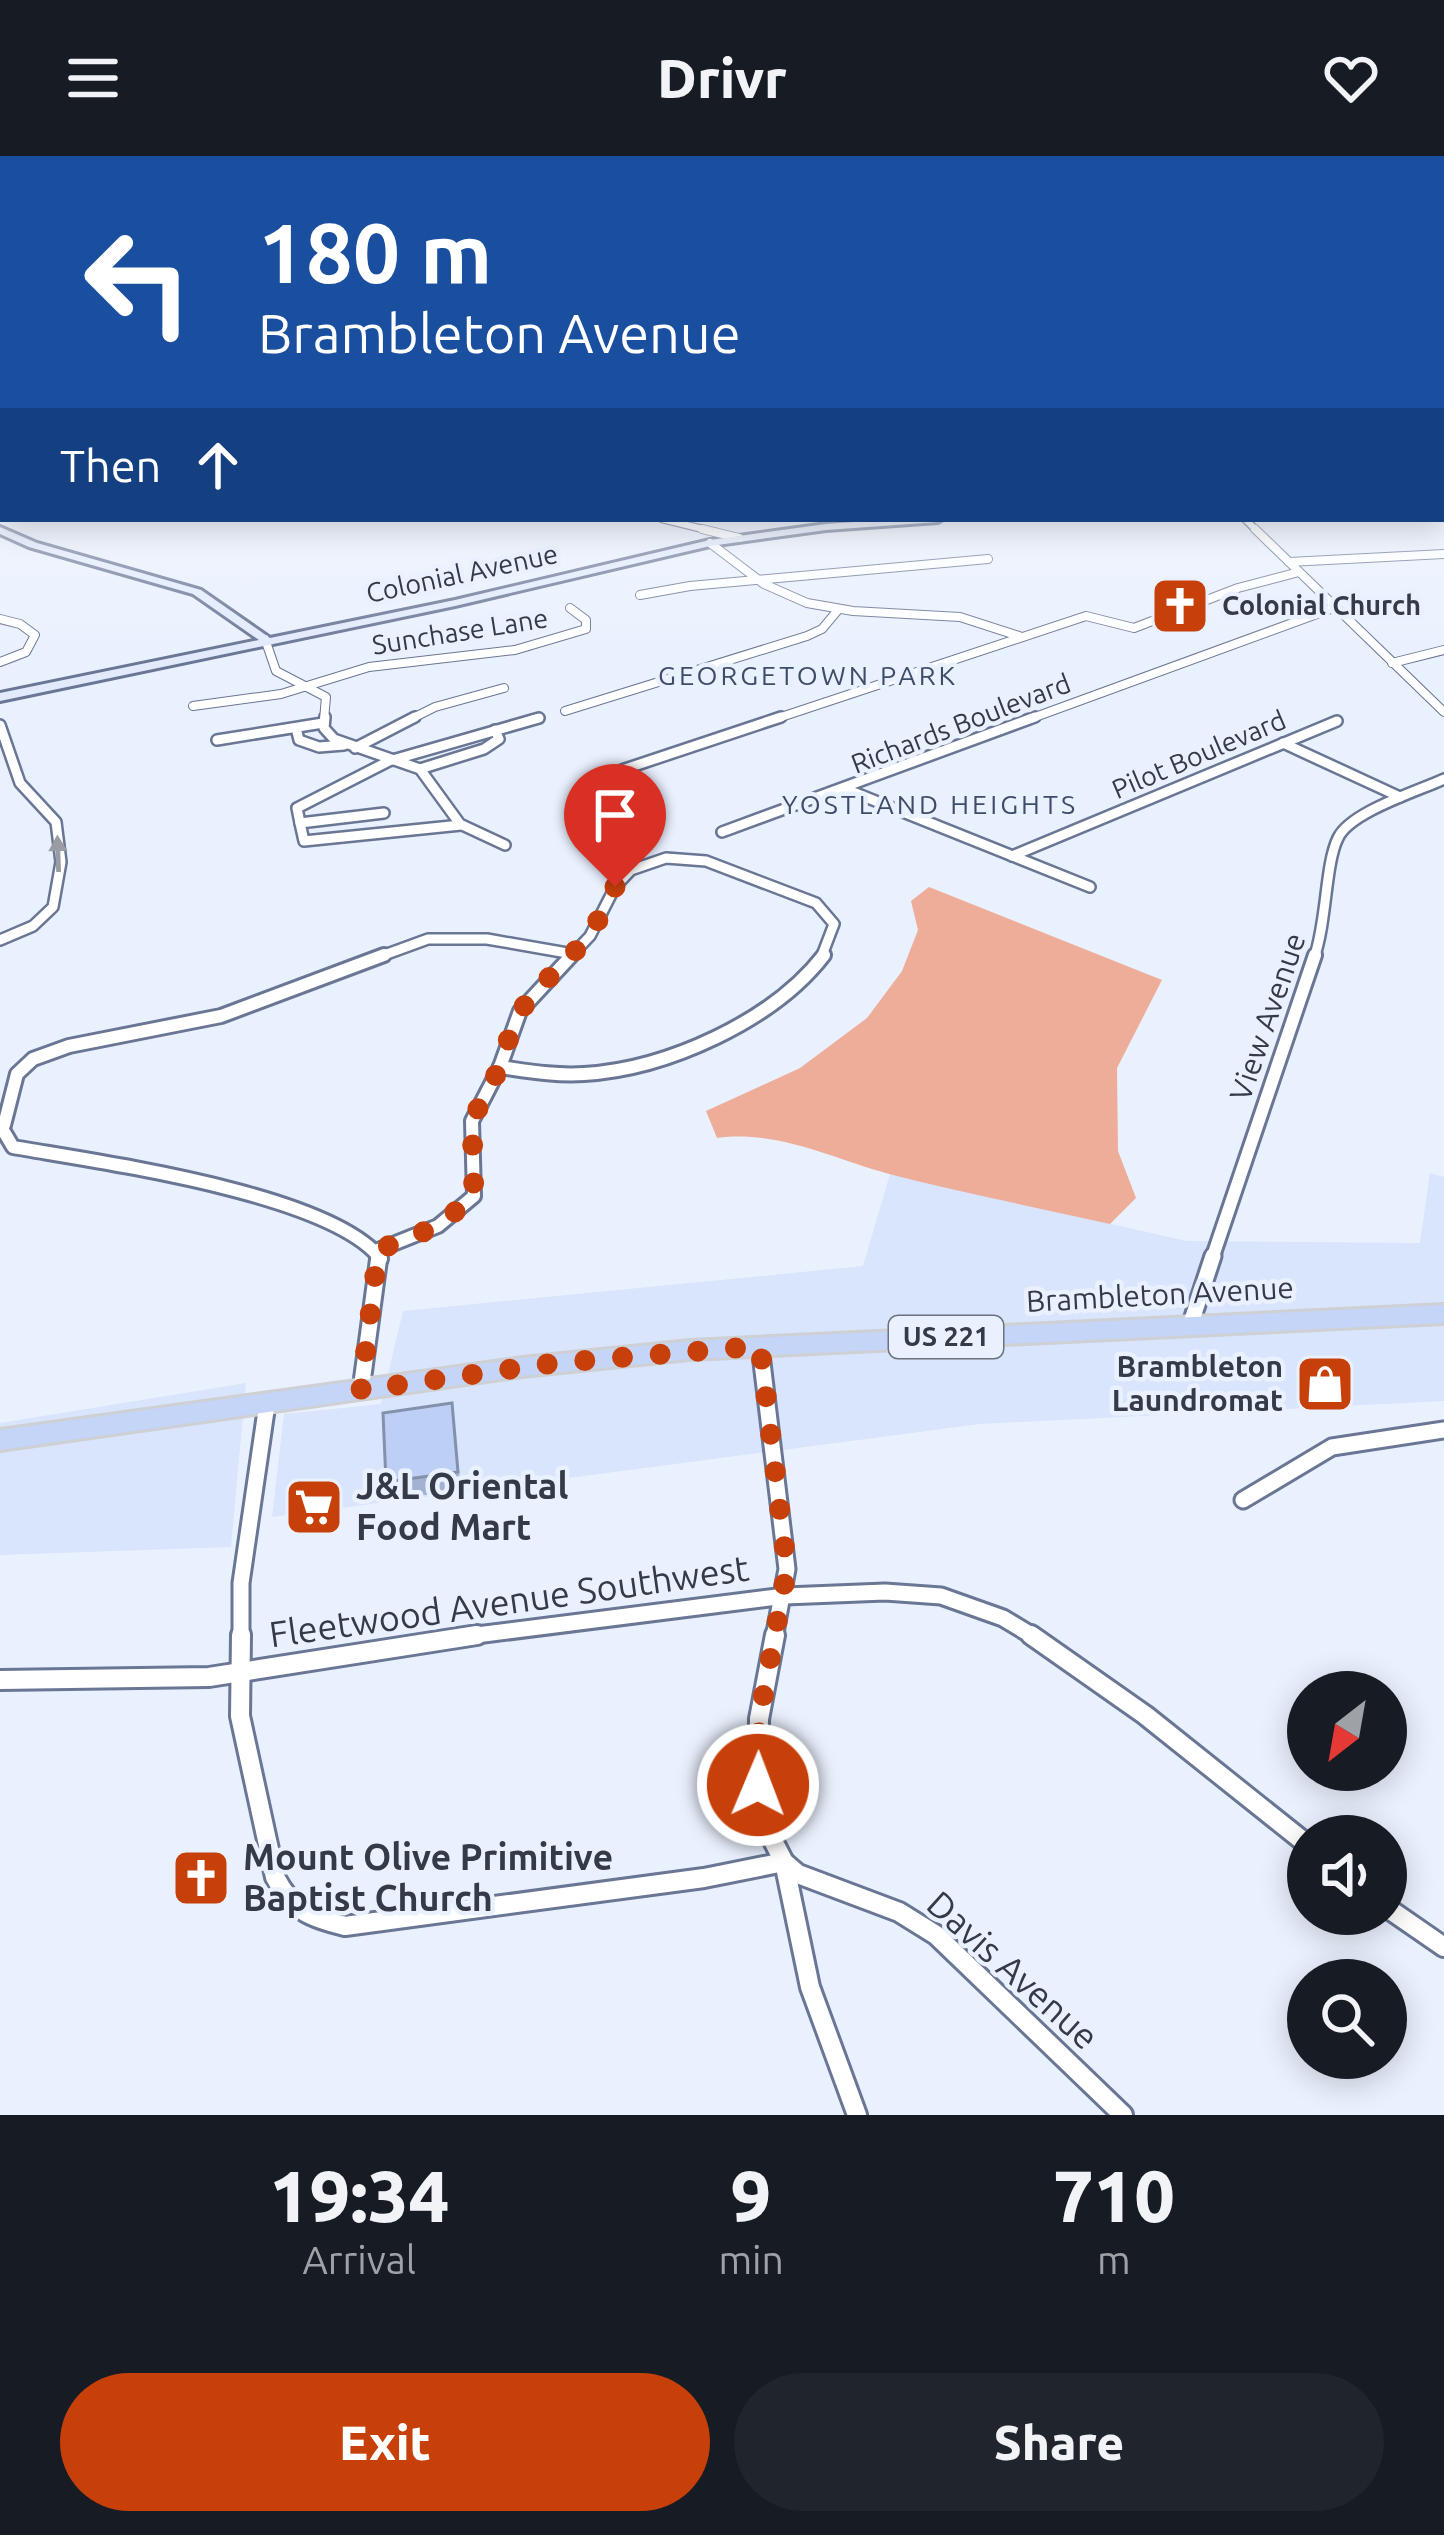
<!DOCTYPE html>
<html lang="en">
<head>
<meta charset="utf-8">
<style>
	body { margin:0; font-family:Ubuntu,sans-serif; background:#20242c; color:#f1f3f6; height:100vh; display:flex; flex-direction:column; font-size:45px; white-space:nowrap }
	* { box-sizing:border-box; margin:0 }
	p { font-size:39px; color:#9ea1a6 }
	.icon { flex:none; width:66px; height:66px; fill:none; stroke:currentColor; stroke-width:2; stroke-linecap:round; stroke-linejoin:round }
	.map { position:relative; height:1959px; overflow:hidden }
	.sheet { display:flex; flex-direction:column; background:#171b24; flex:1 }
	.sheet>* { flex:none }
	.guide { position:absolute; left:0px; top:0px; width:1446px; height:366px; box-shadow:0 6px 30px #0003; background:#1a4fa0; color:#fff; overflow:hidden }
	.needle { width:78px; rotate:211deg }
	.controls { position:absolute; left:1287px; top:1515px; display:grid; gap:24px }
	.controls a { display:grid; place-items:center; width:120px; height:120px; border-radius:50%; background:#171b24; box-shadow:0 6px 30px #0003; font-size:60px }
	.pin { position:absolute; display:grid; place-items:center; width:102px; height:102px; color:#fff; margin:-123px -51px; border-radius:50% 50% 50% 0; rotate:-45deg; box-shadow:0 0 12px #0007 }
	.pin .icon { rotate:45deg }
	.me { position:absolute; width:132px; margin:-66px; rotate:1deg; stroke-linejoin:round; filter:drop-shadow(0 0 9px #0008) }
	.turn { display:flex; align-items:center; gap:42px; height:252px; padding:0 60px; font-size:54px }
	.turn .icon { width:156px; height:156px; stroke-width:2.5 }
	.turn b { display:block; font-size:84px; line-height:102px }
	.then { display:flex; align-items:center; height:114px; padding:0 60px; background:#0003; gap:24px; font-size:45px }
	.eta { display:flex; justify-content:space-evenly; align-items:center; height:204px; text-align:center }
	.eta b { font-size:72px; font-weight:800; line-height:84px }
	.cta { display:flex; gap:24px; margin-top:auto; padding:24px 60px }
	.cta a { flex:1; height:138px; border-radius:72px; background:#c7400a; color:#fff; font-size:48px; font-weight:800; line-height:138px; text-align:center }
	.cta a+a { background:#20242c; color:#f1f3f6 }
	header { display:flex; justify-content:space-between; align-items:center; height:156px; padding:0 60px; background:#171b24; font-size:54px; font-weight:800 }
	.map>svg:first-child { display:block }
	.built { fill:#d9e4fd }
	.green { fill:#edad99 }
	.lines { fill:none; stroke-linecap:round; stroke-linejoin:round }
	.street-far5-casing { stroke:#697694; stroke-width:9 }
	.street-far4-casing { stroke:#697694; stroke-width:10 }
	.street-far3-casing { stroke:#697694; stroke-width:14 }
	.street-far2-casing { stroke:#697694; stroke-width:18 }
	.street-far1-casing { stroke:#697694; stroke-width:21 }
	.street-casing { stroke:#697694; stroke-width:24 }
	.secondary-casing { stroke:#697694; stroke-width:6 }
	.primary-casing { stroke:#ced0d3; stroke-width:6 }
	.street-far5 { stroke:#fff; stroke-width:6 }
	.street-far4 { stroke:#fff; stroke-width:8 }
	.street-far3 { stroke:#fff; stroke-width:9 }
	.street-far2 { stroke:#fff; stroke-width:12 }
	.street-far1 { stroke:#fff; stroke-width:15 }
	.street { stroke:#fff; stroke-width:18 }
	.secondary { fill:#e2eafc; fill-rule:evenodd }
	.primary { fill:#c5d5f8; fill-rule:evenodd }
	.wall { fill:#a3b2d3 }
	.building { fill:#bdcff5; stroke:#8491ac; stroke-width:3 }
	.oneway { fill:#9a9ca3 }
	.route { stroke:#c7400a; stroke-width:21; stroke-dasharray:0 37.8 }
	.labels { text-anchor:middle; stroke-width:9; stroke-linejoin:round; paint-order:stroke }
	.far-street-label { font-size:27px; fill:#343a47; stroke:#eaf1fe }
	.far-poi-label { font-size:27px; font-weight:bold; fill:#343a47; stroke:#eaf1fe; text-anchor:start }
	.far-neighbourhood-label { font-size:27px; letter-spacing:3px; fill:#3f4c68; stroke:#eaf1fe }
	.shield { fill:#eaf1fe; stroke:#6b717e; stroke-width:3 }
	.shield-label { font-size:27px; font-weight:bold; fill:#343a47 }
	.street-label { font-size:30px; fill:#343a47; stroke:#eaf1fe }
	.poi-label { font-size:30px; font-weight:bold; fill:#343a47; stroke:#eaf1fe; text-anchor:end }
	.near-poi-label { font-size:36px; font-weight:bold; fill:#343a47; stroke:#eaf1fe; text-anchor:start }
	.near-street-label { font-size:36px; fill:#343a47; stroke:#eaf1fe }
</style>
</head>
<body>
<header><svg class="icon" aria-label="menu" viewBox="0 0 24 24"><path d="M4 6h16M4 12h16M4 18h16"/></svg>Drivr<svg class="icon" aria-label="heart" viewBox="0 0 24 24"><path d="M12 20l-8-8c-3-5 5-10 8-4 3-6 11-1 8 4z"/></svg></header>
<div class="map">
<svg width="1444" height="1959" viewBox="0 0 1444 1959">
	<rect width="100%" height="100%" fill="#eaf1fe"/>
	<g class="built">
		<polygon points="1430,1017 1444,1021 1444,1245 980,1268 272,1361 284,1258 381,1248 403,1155 863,1110 890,1018 1187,1085 1420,1087"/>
		<polygon points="246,1227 231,1391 0,1399 0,1267"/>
	</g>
	<path class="green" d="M929,731L1162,824L1117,912L1118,995L1136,1042L1110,1068C1036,1051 962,1037 889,1018C831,1002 778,974 717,982L706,955L800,912L867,862L902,815L918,774L911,745Z"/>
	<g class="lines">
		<defs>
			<g id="street-far5">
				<polyline points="662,363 715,376"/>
				<polyline points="1245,363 1258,376"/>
			</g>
			<g id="street-far4">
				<polyline points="702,373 739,382"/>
				<polyline points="1255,373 1444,556"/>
				<polyline points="710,387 764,428 807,447 853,455 960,461 1022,481"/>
				<polyline points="1289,406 1444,398"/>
				<polyline points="640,439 690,430 988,403"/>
				<polyline points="0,463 20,468 35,479 26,496 0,506"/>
				<polyline points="265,483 276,515 326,541 324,564"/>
				<polyline points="1392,507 1444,494"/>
				<polyline points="193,550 281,538 369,511 515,494 586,473 586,464 570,452"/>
				<polyline points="565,555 807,480 822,473 838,454"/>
				<polyline points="409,564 435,551 504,532"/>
				<polyline points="531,564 539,562"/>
				<polyline points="772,564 1086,460 1134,472 1238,432 1299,416"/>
				<polyline points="1027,564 1336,451"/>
			</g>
			<g id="street-far3">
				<polyline points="325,561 324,572 334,583 420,613 460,668 505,689"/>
				<polyline points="0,569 20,627 56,666 61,706 53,751 33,770 0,784"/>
				<polyline points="296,572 299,584 319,591 344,589"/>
				<polyline points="217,584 323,567"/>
				<polyline points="1283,587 1400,641"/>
				<polyline points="355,592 415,561"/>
				<polyline points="420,613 484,593 499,583 495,574"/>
				<polyline points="622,614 781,561"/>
				<polyline points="848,634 1090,731"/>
				<polyline points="384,657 300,667 297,652 389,605 539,562"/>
				<polyline points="300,667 304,685 461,669"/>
				<polyline points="722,676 1035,561"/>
				<polyline points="1012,700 1337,565"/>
				<polyline points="376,802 428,783 487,783 573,798"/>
				<polyline points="569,802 590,780 615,731 631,714 666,702 706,705 816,747 834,768 821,802"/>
				<path d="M1314,802C1327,766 1325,708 1338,682C1350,656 1418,635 1444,623"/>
			</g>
			<g id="street-far2">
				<path d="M500,911C528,915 556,920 584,918C667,913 773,865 824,799"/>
				<polyline points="500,911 520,855 572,799"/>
				<path d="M0,969L13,991C98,1006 330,1037 381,1103"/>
				<polyline points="4,969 17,918 33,903 69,890 221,860 384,799"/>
				<polyline points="378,1094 438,1070 474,1040 472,965 500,911"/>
				<polyline points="1212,1103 1315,799"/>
			</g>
			<g id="street-far1">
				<polyline points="1190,1170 1213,1100"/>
				<polyline points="760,1190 787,1413 774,1482"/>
				<polyline points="361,1234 379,1100"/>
				<polyline points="1243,1344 1332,1291 1444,1274"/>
				<polyline points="241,1482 241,1427 267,1248"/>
				<polyline points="453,1482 785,1440 885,1436 941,1440 1003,1462 1036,1482"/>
			</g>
			<g id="street">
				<path d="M241,1479L240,1560L275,1721C293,1755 309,1761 345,1770L704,1722L784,1706L798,1718L899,1756L936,1779L1123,1959"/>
				<polyline points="775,1479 759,1563 758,1629 766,1671 784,1706 810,1831 857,1959"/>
				<polyline points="1031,1479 1145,1559 1308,1689"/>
				<polyline points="0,1524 209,1521 477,1479"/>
				<polyline points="1386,1751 1444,1791"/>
			</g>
			<g id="secondary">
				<polygon points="3,310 3,321 0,322 0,311"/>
				<rect x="1443" y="329" width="1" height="6"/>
				<polygon points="897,363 943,363 938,366 826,374 710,390 455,450 0,545 0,537 259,484 193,438 29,391 0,378 0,371 37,387 201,434 270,482 455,444 710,384 826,368"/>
			</g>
			<polygon id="primary" points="1444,1149 1444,1167 690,1203 522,1220 0,1294 0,1274 522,1202 690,1185"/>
		</defs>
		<use href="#street-far5" class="street-far5-casing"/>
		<use href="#street-far4" class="street-far4-casing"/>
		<use href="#street-far3" class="street-far3-casing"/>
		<use href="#street-far2" class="street-far2-casing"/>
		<use href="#street-far1" class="street-far1-casing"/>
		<use href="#street" class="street-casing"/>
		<use href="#secondary" class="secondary-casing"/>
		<use href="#primary" class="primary-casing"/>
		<use href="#street-far5" class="street-far5"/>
		<use href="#street-far4" class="street-far4"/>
		<use href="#street-far3" class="street-far3"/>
		<use href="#street-far2" class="street-far2"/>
		<use href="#street-far1" class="street-far1"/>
		<use href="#street" class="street"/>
		<use href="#secondary" class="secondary"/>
		<use href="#primary" class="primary"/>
	</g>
	<polygon class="wall" points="452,1247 461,1334 389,1344 386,1326"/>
	<polygon class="building" points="452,1247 458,1316 386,1326 383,1257"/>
	<defs><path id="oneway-solid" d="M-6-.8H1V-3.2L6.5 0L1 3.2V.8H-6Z" transform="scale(3)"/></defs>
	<use class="oneway" href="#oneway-solid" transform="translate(58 698) rotate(-92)"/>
	<linearGradient id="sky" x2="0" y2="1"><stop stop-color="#a0a4ba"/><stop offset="0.45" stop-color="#f6f9ff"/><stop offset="1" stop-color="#f6f9ff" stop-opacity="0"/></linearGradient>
	<rect width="1444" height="500" fill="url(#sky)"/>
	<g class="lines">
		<polyline class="route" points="615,731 590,780 528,843 512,872 500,911 472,964 474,1040 438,1070 378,1094 361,1234 554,1207 760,1190 787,1413 759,1563 758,1629"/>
	</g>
	<defs>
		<symbol id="church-square" viewBox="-11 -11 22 22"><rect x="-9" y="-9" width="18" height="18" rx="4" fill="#c7400a" stroke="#eaf1fe"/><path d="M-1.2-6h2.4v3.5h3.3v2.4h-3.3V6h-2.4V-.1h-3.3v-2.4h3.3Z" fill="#fff"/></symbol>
		<symbol id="shop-square" viewBox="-11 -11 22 22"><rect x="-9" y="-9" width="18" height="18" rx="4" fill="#c7400a" stroke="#eaf1fe"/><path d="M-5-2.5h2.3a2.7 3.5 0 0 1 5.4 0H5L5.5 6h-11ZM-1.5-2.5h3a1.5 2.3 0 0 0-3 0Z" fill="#fff"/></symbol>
		<symbol id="supermarket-square" viewBox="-11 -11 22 22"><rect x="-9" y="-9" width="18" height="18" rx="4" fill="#c7400a" stroke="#eaf1fe"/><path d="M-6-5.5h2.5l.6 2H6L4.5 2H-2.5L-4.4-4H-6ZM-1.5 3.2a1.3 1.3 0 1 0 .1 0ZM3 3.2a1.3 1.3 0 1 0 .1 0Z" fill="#fff"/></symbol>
	</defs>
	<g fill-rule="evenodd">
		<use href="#church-square" x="1147" y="417" width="66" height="66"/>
		<use href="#shop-square" x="1292" y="1195" width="66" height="66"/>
		<use href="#supermarket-square" x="281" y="1318" width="66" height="66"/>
		<use href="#church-square" x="168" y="1689" width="66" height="66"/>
	</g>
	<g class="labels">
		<g class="far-street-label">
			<text transform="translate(462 418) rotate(-12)" y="9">Colonial Avenue</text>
			<text transform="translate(460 476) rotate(-9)" y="9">Sunchase Lane</text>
			<text transform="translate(961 568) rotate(-21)" y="9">Richards Boulevard</text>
			<text transform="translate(1199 599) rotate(-23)" y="9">Pilot Boulevard</text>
		</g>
		<g class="far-poi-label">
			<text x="1222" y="459">Colonial Church</text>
		</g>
		<g class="far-neighbourhood-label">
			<text x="808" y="529">GEORGETOWN PARK</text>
			<text x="930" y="658">YOSTLAND HEIGHTS</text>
		</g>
		<rect class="shield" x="889" y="1160" width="114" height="42" rx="9"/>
		<g class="shield-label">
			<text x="946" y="1190">US 221</text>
		</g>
		<g class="street-label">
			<text transform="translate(1268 861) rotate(-71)" y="10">View Avenue</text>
			<text transform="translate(1160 1139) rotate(-3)" y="10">Brambleton Avenue</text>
		</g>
		<g class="poi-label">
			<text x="1283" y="1221">Brambleton<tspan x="1283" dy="34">Laundromat</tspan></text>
		</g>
		<g class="near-poi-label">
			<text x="356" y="1343">J&amp;L Oriental<tspan x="356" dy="41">Food Mart</tspan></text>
			<text x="243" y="1714">Mount Olive Primitive<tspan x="243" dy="41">Baptist Church</tspan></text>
		</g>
		<g class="near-street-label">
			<text transform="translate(509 1445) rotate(-8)" y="13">Fleetwood Avenue Southwest</text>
			<text transform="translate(1013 1814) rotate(42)" y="13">Davis Avenue</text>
		</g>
	</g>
</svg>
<div class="controls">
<a><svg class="needle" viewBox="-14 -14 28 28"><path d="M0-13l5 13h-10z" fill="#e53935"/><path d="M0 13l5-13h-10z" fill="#9ea1a6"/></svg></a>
<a><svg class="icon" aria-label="sound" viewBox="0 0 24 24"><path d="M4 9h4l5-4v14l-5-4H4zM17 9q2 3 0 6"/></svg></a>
<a><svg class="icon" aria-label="search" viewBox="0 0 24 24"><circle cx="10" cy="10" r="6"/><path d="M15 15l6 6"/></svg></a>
</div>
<div class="pin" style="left:615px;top:731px;background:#d93025"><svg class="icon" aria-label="arrive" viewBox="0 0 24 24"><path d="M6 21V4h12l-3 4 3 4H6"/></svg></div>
<svg class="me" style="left:758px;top:1629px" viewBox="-20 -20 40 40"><circle r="17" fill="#c7400a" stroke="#fff" stroke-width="3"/><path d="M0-11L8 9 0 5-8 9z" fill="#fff"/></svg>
<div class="guide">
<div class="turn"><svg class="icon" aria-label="left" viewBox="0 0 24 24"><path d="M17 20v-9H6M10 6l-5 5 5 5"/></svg><div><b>180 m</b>Brambleton Avenue</div></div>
<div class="then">Then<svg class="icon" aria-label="ahead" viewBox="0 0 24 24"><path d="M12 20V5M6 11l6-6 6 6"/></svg></div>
</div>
</div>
<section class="sheet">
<div class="eta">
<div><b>19:34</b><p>Arrival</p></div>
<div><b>9</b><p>min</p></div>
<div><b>710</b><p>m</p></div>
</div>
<div class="cta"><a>Exit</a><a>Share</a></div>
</section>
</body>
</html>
